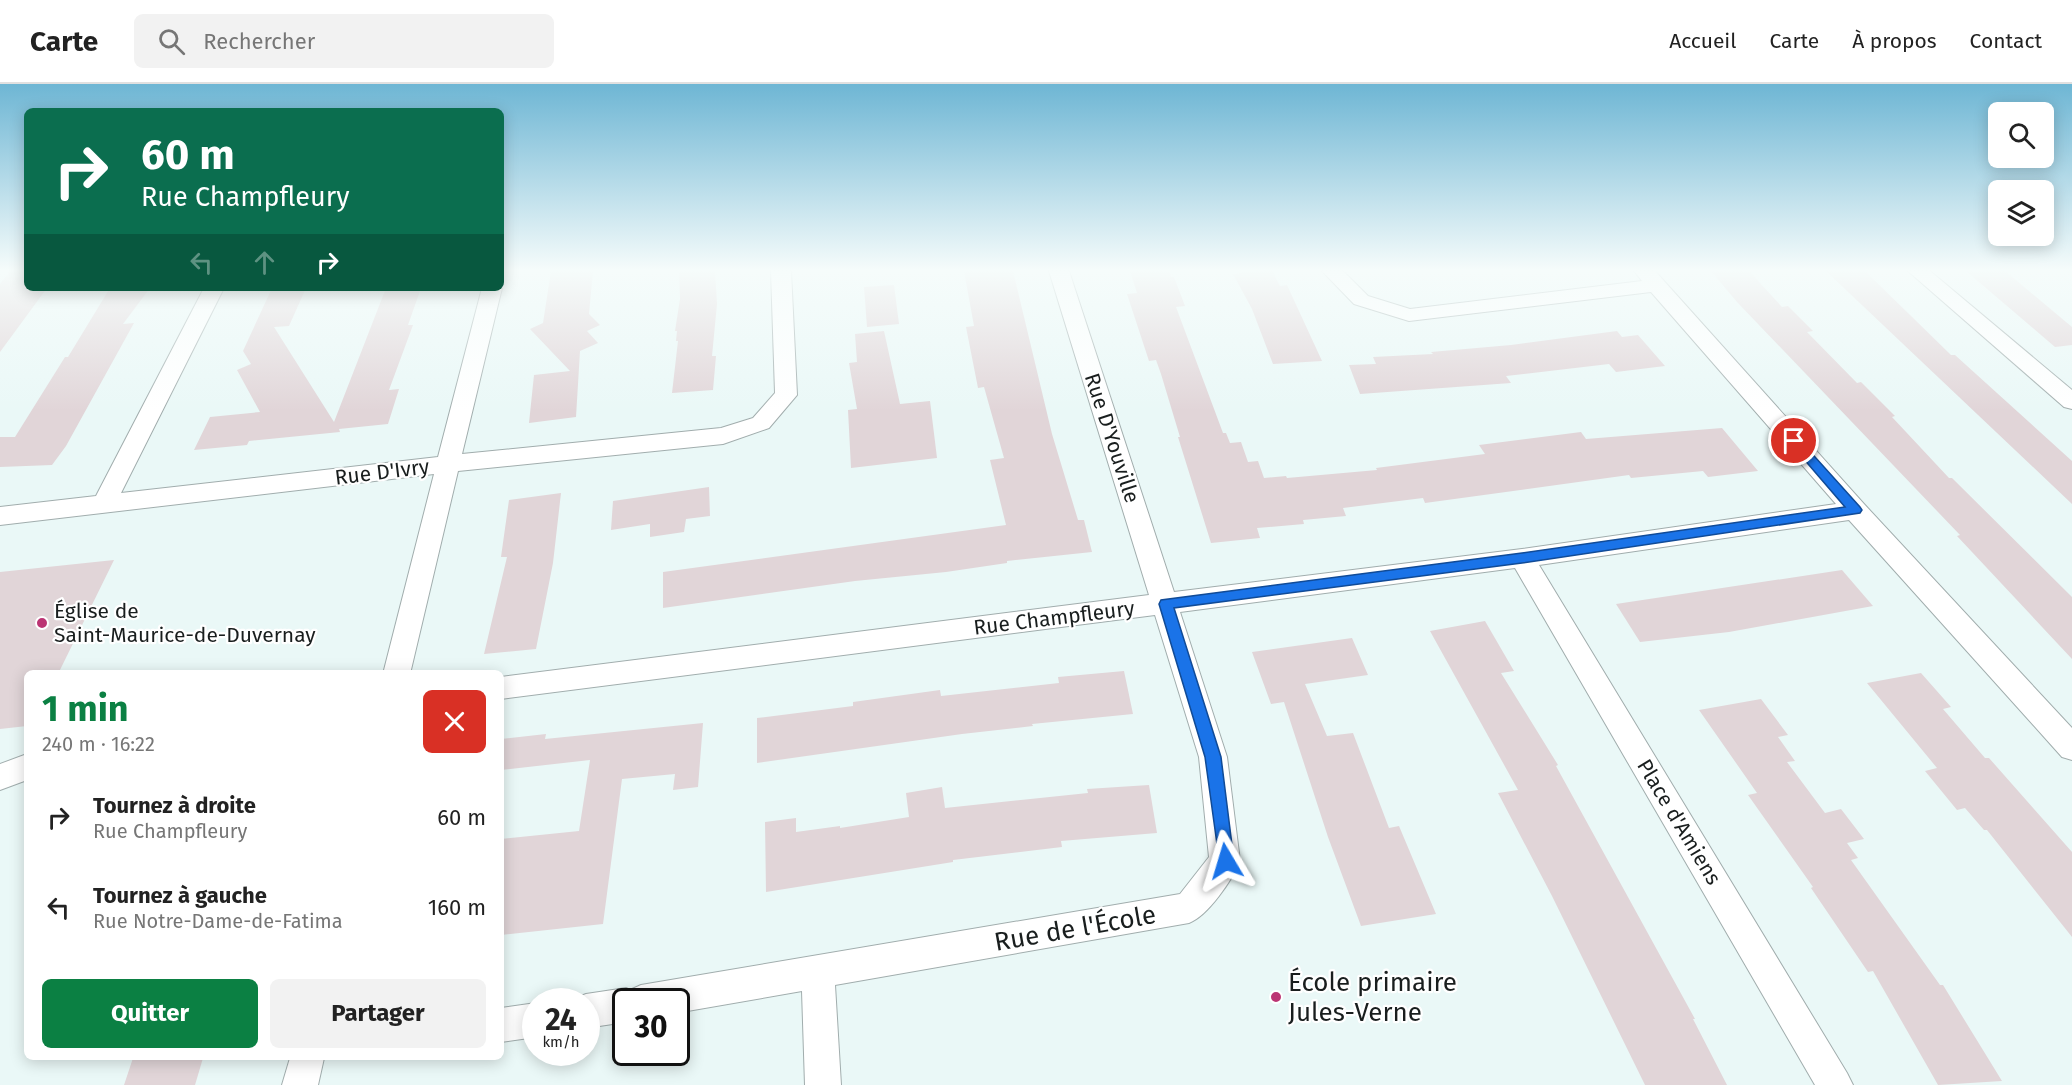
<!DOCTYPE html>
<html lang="fr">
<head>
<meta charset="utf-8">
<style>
	body { margin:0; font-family:"Fira Sans",sans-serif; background:#f2f2f2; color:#222; height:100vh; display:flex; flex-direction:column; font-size:22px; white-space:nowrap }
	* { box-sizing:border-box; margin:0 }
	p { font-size:20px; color:#767676 }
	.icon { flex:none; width:33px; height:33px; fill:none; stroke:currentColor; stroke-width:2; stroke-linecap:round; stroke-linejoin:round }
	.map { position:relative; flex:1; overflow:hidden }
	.sheet { position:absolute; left:24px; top:586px; width:480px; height:390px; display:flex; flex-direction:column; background:#fff; border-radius:9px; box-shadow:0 3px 15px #0003 }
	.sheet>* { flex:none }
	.guide { position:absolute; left:24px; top:24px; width:480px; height:183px; border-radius:9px; box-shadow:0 3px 15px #0003; background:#0b6e4f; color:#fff; overflow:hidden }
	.fabs { position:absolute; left:1988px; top:18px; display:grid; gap:12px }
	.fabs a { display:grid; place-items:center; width:66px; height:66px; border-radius:9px; background:#fff; box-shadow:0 3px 15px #0003; font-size:30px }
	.speed { position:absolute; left:522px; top:904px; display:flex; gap:12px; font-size:30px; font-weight:700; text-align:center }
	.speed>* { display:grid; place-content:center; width:78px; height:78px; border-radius:50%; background:#fff; box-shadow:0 3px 15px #0003; line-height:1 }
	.speed small { font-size:15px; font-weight:400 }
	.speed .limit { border:3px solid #111; border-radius:9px; background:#fff; color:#111 }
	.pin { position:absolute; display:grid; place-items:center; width:51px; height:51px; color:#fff; margin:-26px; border:3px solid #fff; border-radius:50%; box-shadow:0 2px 6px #0007 }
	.me { position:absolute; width:66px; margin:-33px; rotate:353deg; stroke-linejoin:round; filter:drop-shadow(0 0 4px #0008) }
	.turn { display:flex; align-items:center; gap:21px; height:126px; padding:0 18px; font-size:27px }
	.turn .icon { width:78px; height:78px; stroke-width:2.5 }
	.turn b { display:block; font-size:42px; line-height:51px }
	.lanes { display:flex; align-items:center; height:57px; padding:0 18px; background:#0003; justify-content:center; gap:30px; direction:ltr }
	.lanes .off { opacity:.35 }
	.round { display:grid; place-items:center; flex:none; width:63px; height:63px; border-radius:9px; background:#f2f2f2 }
	.summary { display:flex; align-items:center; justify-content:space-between; height:102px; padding:0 18px }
	h1 { font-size:36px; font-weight:700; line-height:45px; color:#0b8043 }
	.cta { display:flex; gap:12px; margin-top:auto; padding:12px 18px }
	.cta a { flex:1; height:69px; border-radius:9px; background:#0b8043; color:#fff; font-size:24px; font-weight:700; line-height:69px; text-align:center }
	.cta a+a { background:#f2f2f2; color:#222 }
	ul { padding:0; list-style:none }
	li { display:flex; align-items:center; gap:18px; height:90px; padding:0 18px }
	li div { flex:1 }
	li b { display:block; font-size:22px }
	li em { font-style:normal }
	header { display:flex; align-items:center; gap:36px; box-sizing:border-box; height:84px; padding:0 30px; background:#fff; border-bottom:2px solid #e0e0e0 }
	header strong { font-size:28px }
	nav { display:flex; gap:33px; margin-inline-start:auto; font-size:21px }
	.search { width:420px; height:54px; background:#f2f2f2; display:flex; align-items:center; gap:15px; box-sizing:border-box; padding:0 21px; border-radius:9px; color:#767676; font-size:22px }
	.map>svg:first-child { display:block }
	.building { fill:#e1d5d8 }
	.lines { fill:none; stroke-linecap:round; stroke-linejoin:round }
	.street-casing { stroke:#a1adad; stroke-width:2 }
	.street { fill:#fff; fill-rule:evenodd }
	.route { fill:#1a73e8; stroke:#114b97; stroke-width:1.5 }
	.poi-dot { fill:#bb3473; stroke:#fff; stroke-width:2 }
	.labels { text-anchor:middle; stroke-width:4.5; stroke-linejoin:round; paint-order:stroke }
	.street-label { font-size:21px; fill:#191e1e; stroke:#fff }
	.poi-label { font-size:21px; fill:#191e1e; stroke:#fff; text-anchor:start }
	.near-street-label { font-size:26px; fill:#191e1e; stroke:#fff }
	.near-poi-label { font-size:26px; fill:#191e1e; stroke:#fff; text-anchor:start }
</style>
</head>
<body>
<header>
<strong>Carte</strong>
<div class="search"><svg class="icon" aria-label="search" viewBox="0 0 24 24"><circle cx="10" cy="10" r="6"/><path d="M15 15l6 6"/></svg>Rechercher</div>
<nav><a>Accueil</a><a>Carte</a><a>À propos</a><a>Contact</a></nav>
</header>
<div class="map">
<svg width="2072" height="1001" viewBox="0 0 2072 1001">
	<rect width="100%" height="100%" fill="#eaf8f7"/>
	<g class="building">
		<polygon points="10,187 27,187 27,204 47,204 0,268 0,200"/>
		<polygon points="551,187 593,187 589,230 600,241 587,247 598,259 580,267 576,333 529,339 534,291 570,287 530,245 543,239"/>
		<polygon points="679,187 715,187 717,220 712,272 716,272 713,306 672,309 678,257 676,257 677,247 675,247 680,215"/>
		<polygon points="964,187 1013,187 1052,350 1078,436 1084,436 1092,468 1007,477 1007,479 946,488 855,497 663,524 663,488 1006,441 990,376 1004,374 984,303 978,304 966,243 974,242"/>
		<polygon points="1130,187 1169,187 1171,193 1174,193 1185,222 1176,223 1223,349 1226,349 1230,359 1241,358 1248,378 1258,377 1264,394 1286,392 1287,394 1377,386 1376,384 1485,370 1479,361 1581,348 1586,355 1722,344 1758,387 1708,393 1703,387 1631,394 1629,391 1425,419 1423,414 1343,424 1346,432 1303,436 1304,440 1257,444 1260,454 1211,459 1178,353 1180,353 1161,290 1156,276 1149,277 1127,210 1137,209"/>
		<polygon points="1259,187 1272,187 1280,202 1287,201 1322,277 1273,280 1252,225 1233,190"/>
		<polygon points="1711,187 1749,187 1782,223 1788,222 1813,247 1807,248 1857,299 1861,298 1895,332 1892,333 1949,394 1952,394 2072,513 2072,575 1957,452 1960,451 1737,218"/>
		<polygon points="1826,187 1865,187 1951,271 1955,271 2072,377 2072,420"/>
		<polygon points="1966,187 2005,187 2072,243 2072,261 2055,263"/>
		<polygon points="894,201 899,240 867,243 864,203"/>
		<polygon points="110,204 150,204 123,240 134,239 66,362 52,381 0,383 0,353 15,353 65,273 68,273"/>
		<polygon points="272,204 306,204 289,242 274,243 334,338 386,204 421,204 408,241 413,241 389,306 399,305 388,340 339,345 340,348 249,357 247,361 194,366 210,333 260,328 237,286 251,280 243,267"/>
		<polygon points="884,247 900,320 930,317 937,374 851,384 848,326 857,325 849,279 857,278 855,250"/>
		<polygon points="1617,247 1622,253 1638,251 1665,282 1616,288 1609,280 1506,292 1511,299 1360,310 1349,281 1376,280 1373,273 1433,270 1431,268 1511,261"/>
		<polygon points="709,403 710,432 686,435 684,448 650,453 650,440 611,446 613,417"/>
		<polygon points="561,409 553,479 536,565 484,570 507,473 501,473 509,416"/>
		<polygon points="114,476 58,590 27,590 27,642 0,645 0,488"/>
		<polygon points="1842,486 1873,522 1729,548 1640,558 1616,520"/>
		<polygon points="1485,537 1514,587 1501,589 1558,681 1556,682 1695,935 1693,935 1727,1001 1645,1001 1552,812 1498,709 1518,706 1430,547"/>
		<polygon points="1352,554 1368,591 1305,600 1327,652 1353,649 1389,744 1399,742 1436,830 1361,842 1328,753 1284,618 1271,620 1252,568"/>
		<polygon points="1124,587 1133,630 1032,640 1033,642 962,650 757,679 757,634 853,622 853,618 940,606 941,612 1059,599 1058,593"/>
		<polygon points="1921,589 1951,623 1943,625 1985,674 1989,674 2072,768 2072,853 1987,746 1984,746 1965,724 1957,726 1925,687 1937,684 1867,599"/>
		<polygon points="1761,615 1788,651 1778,653 1795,677 1787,678 1825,729 1841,725 1864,755 1847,759 1858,774 1851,776 1940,901 1943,901 2002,997 1938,1001 1873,887 1868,888 1811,804 1813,803 1748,711 1757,709 1699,626"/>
		<polygon points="703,639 698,703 673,706 675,690 622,695 603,840 501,851 501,755 579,747 590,676 501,686 501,655 546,650 545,655"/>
		<polygon points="1149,701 1157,749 1061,757 1062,763 953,776 953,778 766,808 765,738 796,734 796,748 840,742 840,744 909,733 906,709 942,703 945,724 1088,709 1087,705"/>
		<polygon points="133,974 203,974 195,1001 124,1001"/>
	</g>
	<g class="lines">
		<defs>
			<g id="street">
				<polygon points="771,187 791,187 797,311 769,344 723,360 458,387 410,590 383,590 434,390 0,441 0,423 96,412 204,204 224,204 121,409 438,373 482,204 502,204 462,370 721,344 753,334 775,309"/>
				<path d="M1049,187H1069L1174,508L1522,465L1836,420L1651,208L1409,237L1354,220L1322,187H1343L1368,212L1410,225L1642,197L1634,187H1655L1864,420L2072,644V676L2062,673L1849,436L1539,481L1847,989L1853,1001H1815L1515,484L1180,528L1227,673L1240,777C1232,796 1208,832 1189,839L835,901L841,1001H805L802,907L676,929V918H626V938L586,944V918H573L574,915L586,910L626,904L630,906L641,901L1180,810L1209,773L1199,673L1155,531L501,615V593L1149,511Z"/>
				<polygon points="1908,187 1930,187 2072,306 2072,325 2064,323"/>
				<polygon points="27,670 27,696 0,706 0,680"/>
				<polygon points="536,919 536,953 501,958 501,924"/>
				<polygon points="290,974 324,974 318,1001 282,1001"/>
			</g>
		</defs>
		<use href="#street" class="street-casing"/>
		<use href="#street" class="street"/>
	</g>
	<linearGradient id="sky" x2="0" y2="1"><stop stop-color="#6eb6d4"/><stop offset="0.57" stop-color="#f6fcfb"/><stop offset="1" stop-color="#f6fcfb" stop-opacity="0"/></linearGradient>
	<rect width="2072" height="327" fill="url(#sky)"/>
	<polygon class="route" points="1794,352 1798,354 1860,423 1862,426 1860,429 1522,479 1174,524 1221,673 1234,777 1231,782 1226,784 1220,782 1205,673 1159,520 1161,516 1522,469 1845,423 1790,359 1790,354"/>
	<g class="poi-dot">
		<circle cx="42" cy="539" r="6"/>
		<circle cx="1276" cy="913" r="6"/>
	</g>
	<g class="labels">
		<g class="street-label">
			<text transform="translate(1112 354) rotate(72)" y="7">Rue D'Youville</text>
			<text transform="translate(382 388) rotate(-7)" y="7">Rue D'Ivry</text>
			<text transform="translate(1054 534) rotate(-7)" y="7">Rue Champfleury</text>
			<text transform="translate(1679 738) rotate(59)" y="7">Place d'Amiens</text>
		</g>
		<g class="poi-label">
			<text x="54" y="534">Église de<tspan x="54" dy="24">Saint-Maurice-de-Duvernay</tspan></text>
		</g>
		<g class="near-street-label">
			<text transform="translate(1075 844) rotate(-10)" y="9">Rue de l'École</text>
		</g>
		<g class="near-poi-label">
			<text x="1288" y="907">École primaire<tspan x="1288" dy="30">Jules-Verne</tspan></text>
		</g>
	</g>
</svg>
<div class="fabs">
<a><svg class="icon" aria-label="search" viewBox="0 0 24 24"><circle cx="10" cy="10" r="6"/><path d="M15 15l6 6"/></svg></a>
<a><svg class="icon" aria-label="layers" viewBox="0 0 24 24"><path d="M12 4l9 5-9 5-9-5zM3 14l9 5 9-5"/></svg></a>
</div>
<div class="speed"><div>24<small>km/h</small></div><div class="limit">30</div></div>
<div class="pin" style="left:1794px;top:357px;background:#d93025"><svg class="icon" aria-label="arrive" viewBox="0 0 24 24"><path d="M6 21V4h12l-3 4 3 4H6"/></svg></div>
<svg class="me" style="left:1226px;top:777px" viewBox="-20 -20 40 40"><path d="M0-17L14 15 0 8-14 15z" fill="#1a73e8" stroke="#fff" stroke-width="4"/></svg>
<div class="guide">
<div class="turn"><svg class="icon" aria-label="right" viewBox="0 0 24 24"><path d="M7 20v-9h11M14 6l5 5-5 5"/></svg><div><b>60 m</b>Rue Champfleury</div></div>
<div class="lanes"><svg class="icon off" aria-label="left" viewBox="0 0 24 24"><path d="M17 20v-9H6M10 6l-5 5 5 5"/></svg><svg class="icon off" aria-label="ahead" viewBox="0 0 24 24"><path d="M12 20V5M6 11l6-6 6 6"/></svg><svg class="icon" aria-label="right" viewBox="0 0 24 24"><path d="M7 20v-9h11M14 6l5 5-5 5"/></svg></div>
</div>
<section class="sheet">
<div class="summary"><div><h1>1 min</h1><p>240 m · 16:22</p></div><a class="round" style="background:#d93025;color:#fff"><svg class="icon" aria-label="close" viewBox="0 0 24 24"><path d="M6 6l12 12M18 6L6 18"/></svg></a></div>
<ul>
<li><svg class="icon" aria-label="right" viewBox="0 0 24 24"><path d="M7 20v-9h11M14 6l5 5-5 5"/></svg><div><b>Tournez à droite</b><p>Rue Champfleury</p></div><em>60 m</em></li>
<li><svg class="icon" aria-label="left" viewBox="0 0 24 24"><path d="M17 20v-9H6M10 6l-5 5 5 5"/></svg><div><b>Tournez à gauche</b><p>Rue Notre-Dame-de-Fatima</p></div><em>160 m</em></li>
</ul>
<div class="cta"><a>Quitter</a><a>Partager</a></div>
</section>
</div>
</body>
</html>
